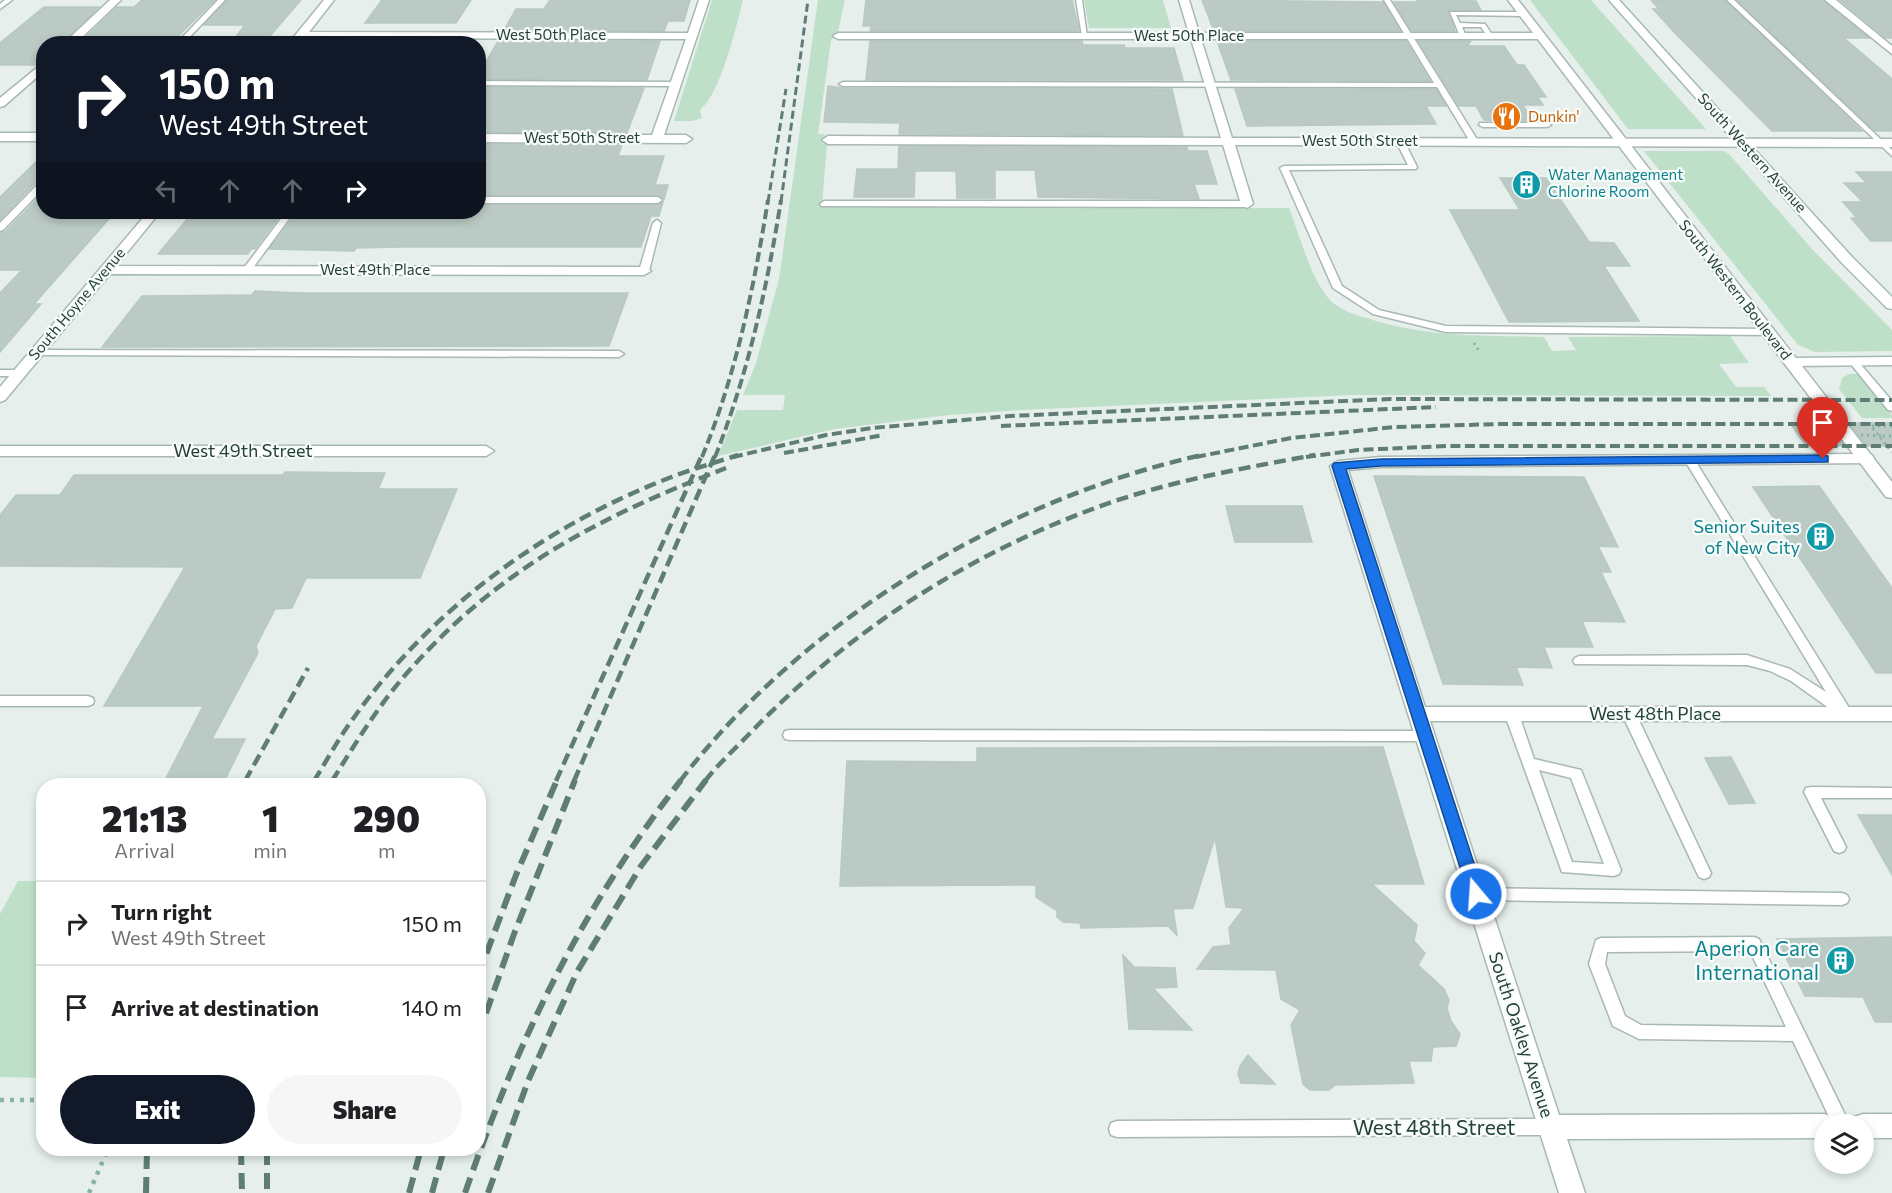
<!DOCTYPE html>
<html lang="en">
<head>
<meta charset="utf-8">
<style>
	body { margin:0; font-family:Commissioner,sans-serif; background:#f6f6f6; color:#202124; height:100vh; display:flex; flex-direction:column; font-size:22px; white-space:nowrap }
	* { box-sizing:border-box; margin:0 }
	p { font-size:20px; color:#757577 }
	.icon { flex:none; width:33px; height:33px; fill:none; stroke:currentColor; stroke-width:2; stroke-linecap:round; stroke-linejoin:round }
	.map { position:relative; flex:1; overflow:hidden }
	.details { position:absolute; left:36px; top:778px; width:450px; height:378px; display:flex; flex-direction:column; background:#fff; border-radius:24px; box-shadow:0 3px 9px #0003 }
	.details>* { flex:none }
	.banner { position:absolute; left:36px; top:36px; width:450px; height:183px; border-radius:24px; box-shadow:0 3px 9px #0003; background:#111827; color:#fff; overflow:hidden }
	.controls { position:absolute; left:1814px; top:1114px; display:grid; gap:12px }
	.controls a { display:grid; place-items:center; width:60px; height:60px; border-radius:50%; background:#fff; box-shadow:0 3px 9px #0003; font-size:30px }
	.pin { position:absolute; display:grid; place-items:center; width:51px; height:51px; color:#fff; margin:-62px -26px; border-radius:50% 50% 50% 0; rotate:-45deg; box-shadow:0 0 6px #0007 }
	.pin .icon { rotate:45deg }
	.me { position:absolute; width:66px; margin:-33px; rotate:342deg; stroke-linejoin:round; filter:drop-shadow(0 0 4px #0008) }
	.turn { display:flex; align-items:center; gap:21px; height:126px; padding:0 24px; font-size:27px }
	.turn .icon { width:78px; height:78px; stroke-width:2.5 }
	.turn b { display:block; font-size:42px; line-height:51px }
	.lanes { display:flex; align-items:center; height:57px; padding:0 24px; background:#0003; justify-content:center; gap:30px; direction:ltr }
	.lanes .off { opacity:.35 }
	.eta { display:flex; justify-content:space-evenly; align-items:center; height:102px; text-align:center }
	.eta b { font-size:36px; font-weight:800; line-height:42px }
	.button { display:flex; gap:12px; margin-top:auto; padding:12px 24px }
	.button a { flex:1; height:69px; border-radius:36px; background:#111827; color:#fff; font-size:24px; font-weight:800; line-height:69px; text-align:center }
	.button a+a { background:#f6f6f6; color:#202124 }
	ul { padding:0; list-style:none }
	li { display:flex; align-items:center; gap:18px; height:84px; padding:0 24px; border-top:2px solid #e0e0e0 }
	li div { flex:1 }
	li b { display:block; font-size:22px }
	li em { font-style:normal }
	.map>svg:first-child { display:block }
	.green { fill:#bfe0c8 }
	.building { fill:#bbcac4; stroke:#b8c9c2; stroke-width:1.5 }
	.lines { fill:none; stroke-linecap:round; stroke-linejoin:round }
	.service-casing { stroke:#a8b8b2; stroke-width:3 }
	.minor-casing { stroke:#a8b8b2; stroke-width:3 }
	.tertiary-casing { stroke:#a8b8b2; stroke-width:3 }
	.secondary-casing { stroke:#a4bbb3; stroke-width:3 }
	.path-far1 { stroke:#86b3a5; stroke-width:3; stroke-dasharray:2 4; stroke-linecap:butt }
	.path { stroke:#86b3a5; stroke-width:4.5; stroke-dasharray:4 6; stroke-linecap:butt }
	.service { fill:#fff; fill-rule:evenodd }
	.minor { fill:#fff; fill-rule:evenodd }
	.tertiary { fill:#fff; fill-rule:evenodd }
	.secondary { fill:#fff; fill-rule:evenodd }
	.rail-far3 { stroke:#5f7d75; stroke-width:3; stroke-dasharray:8 4; stroke-linecap:butt }
	.rail-far2 { stroke:#5f7d75; stroke-width:4; stroke-dasharray:10 4.5; stroke-linecap:butt }
	.rail-far1 { stroke:#5f7d75; stroke-width:4.5; stroke-dasharray:12 6; stroke-linecap:butt }
	.rail { stroke:#5f7d75; stroke-width:6; stroke-dasharray:16 8; stroke-linecap:butt }
	.path-bridge { stroke:#86b3a5; stroke-width:3; stroke-dasharray:2 4; stroke-linecap:butt }
	.route { fill:#1a73e8; stroke:#114b97; stroke-width:1.5 }
	.labels { text-anchor:middle; stroke-width:4.5; stroke-linejoin:round; paint-order:stroke }
	.far-street-label { font-size:15px; fill:#24423a; stroke:#f7fbf9 }
	.far-food-label { font-size:15px; fill:#c56008; stroke:#f7fbf9; text-anchor:start }
	.far-culture-label { font-size:15px; fill:#0d838f; stroke:#f7fbf9; text-anchor:start }
	.street-label { font-size:18px; fill:#24423a; stroke:#f7fbf9 }
	.culture-label { font-size:18px; fill:#0d838f; stroke:#f7fbf9; text-anchor:end }
	.near-culture-label { font-size:21px; fill:#0d838f; stroke:#f7fbf9; text-anchor:end }
	.near-street-label { font-size:21px; fill:#24423a; stroke:#f7fbf9 }
</style>
</head>
<body>
<div class="map">
<svg width="1892" height="1193" viewBox="0 0 1892 1193">
	<rect width="100%" height="100%" fill="#e6efeb"/>
	<g class="green">
		<path d="M712,0H743C736,27 721,93 700,110L702,118L692,121H674Z"/>
		<path d="M818,0H845L838,32L831,41L818,134H825L823,144H827L822,203L818,207L1289,208C1300,235 1310,278 1330,300C1338,309 1355,315 1367,318C1426,338 1483,335 1544,337L1552,351L1576,350L1568,337L1730,336L1749,363L1719,364L1736,387H1764L1771,396L1352,395L1022,410L949,415L835,429L718,456L737,410H783L785,395H743L756,363L779,279Z"/>
		<polygon points="1084,0 1163,0 1171,28 1089,28"/>
		<polygon points="1530,0 1591,0 1706,129 1628,129"/>
		<polygon points="1644,151 1724,151 1729,154 1813,250 1892,330 1892,351 1815,352 1798,345"/>
		<polygon points="1849,374 1860,374 1892,415 1892,418 1862,418 1839,389 1842,378"/>
		<polygon points="18,881 43,881 43,1078 0,1077 0,914"/>
	</g>
	<g class="building">
		<polygon points="142,0 215,0 170,44 79,44 117,7 134,7"/>
		<polygon points="227,0 301,0 263,44 230,44 245,25 204,25"/>
		<polygon points="382,0 471,0 456,23 365,23"/>
		<polygon points="550,0 690,0 684,21 668,21 664,31 504,30 516,9 544,9"/>
		<polygon points="866,0 1072,0 1079,31 870,31 871,26 863,26"/>
		<polygon points="1202,0 1383,2 1400,31 1214,31"/>
		<polygon points="1416,0 1476,1 1481,10 1449,10 1455,31 1412,31 1394,2 1418,2"/>
		<polygon points="1651,0 1725,0 1862,131 1772,131 1674,32 1653,9 1659,9"/>
		<polygon points="1737,0 1823,0 1869,38 1844,38 1892,79 1892,131 1875,131"/>
		<polygon points="1840,0 1892,0 1892,38 1886,38"/>
		<polygon points="44,7 99,7 61,44 44,44 44,60 37,65 0,65 0,43"/>
		<polygon points="498,41 660,41 647,80 478,79 478,62 486,62"/>
		<polygon points="870,41 1082,41 1083,45 1124,45 1125,48 1174,48 1183,80 866,80"/>
		<polygon points="1217,41 1406,41 1430,81 1231,80"/>
		<polygon points="1418,41 1471,41 1467,46 1504,46 1517,65 1524,65 1546,97 1538,97 1543,105 1523,105 1533,121 1484,120 1476,106 1459,106"/>
		<polygon points="828,86 843,88 1172,89 1183,136 899,134 900,123 824,122"/>
		<polygon points="478,87 644,88 627,133 478,132"/>
		<polygon points="1235,89 1436,89 1446,106 1426,106 1436,124 1247,126"/>
		<polygon points="478,144 622,145 618,156 664,156 655,185 668,185 664,199 658,195 478,195"/>
		<polygon points="899,146 1187,147 1188,151 1207,151 1217,184 1194,184 1199,199 1038,197 1035,170 995,170 995,198 957,198 956,171 915,171 914,197 854,197 857,169 898,169"/>
		<polygon points="44,154 44,179 39,179 0,220 0,197"/>
		<polygon points="1856,172 1892,172 1892,241 1871,241 1851,218 1857,218 1843,202 1863,202 1844,183 1867,183"/>
		<polygon points="1500,178 1546,178 1589,242 1614,243 1630,266 1604,266 1639,321 1509,322 1450,210 1520,210"/>
		<polygon points="44,192 44,212 115,212 34,304 41,304 0,352 0,293 22,270 0,270 0,233 5,232"/>
		<polygon points="663,202 659,216 651,216 641,247 398,247 356,248 354,251 269,249 298,212 478,212 478,205 658,205"/>
		<polygon points="193,212 230,212 224,218 278,218 255,249 251,249 248,254 158,254"/>
		<polygon points="255,291 301,293 628,293 609,346 102,347 142,296 252,295"/>
		<polygon points="1790,423 1827,423 1845,446 1806,446"/>
		<polygon points="1849,423 1892,423 1892,446 1867,446"/>
		<polygon points="285,472 385,473 378,489 457,489 420,578 306,578 292,608 275,609 256,646 258,653 212,739 245,739 222,786 162,786 203,706 104,706 185,567 0,566 0,515 16,495 60,495 74,475 283,475"/>
		<polygon points="1374,476 1584,477 1618,547 1598,546 1611,572 1601,572 1625,622 1582,621 1593,647 1544,647 1552,668 1516,667 1523,685 1443,684"/>
		<polygon points="1819,486 1892,588 1892,673 1876,673 1753,487"/>
		<polygon points="1226,506 1302,506 1312,542 1235,542"/>
		<polygon points="1383,747 1424,884 1372,884 1417,925 1414,941 1425,953 1418,965 1444,989 1449,1000 1447,1008 1451,1021 1460,1034 1456,1046 1433,1047 1431,1061 1409,1061 1414,1083 1335,1085 1329,1090 1310,1090 1303,1084 1291,1025 1300,1010 1281,999 1276,970 1197,969 1213,947 1231,945 1229,928 1244,908 1226,907 1215,837 1193,908 1173,909 1177,935 1168,926 1081,928 1080,923 1063,922 1057,917 1057,911 1036,897 1036,885 840,886 847,761 977,762 977,748"/>
		<polygon points="1731,757 1755,803 1729,804 1705,758"/>
		<polygon points="1858,815 1892,815 1892,875"/>
		<polygon points="1892,937 1892,1022 1875,1022 1863,997 1805,996 1777,939"/>
		<polygon points="1123,955 1134,967 1175,968 1177,987 1153,988 1192,1030 1129,1029"/>
		<polygon points="1248,1055 1275,1084 1241,1083 1238,1074 1240,1066"/>
	</g>
	<g class="lines">
		<defs>
			<g id="service">
				<polygon points="5,0 12,0 0,9 0,4"/>
				<polygon points="218,0 225,0 183,44 176,44"/>
				<polygon points="1076,0 1082,0 1087,37 1082,36"/>
				<polygon points="1384,0 1390,0 1478,141 1477,143 1471,143 1437,87 843,86 839,84 843,82 1434,83"/>
				<polygon points="1727,0 1734,0 1892,150 1892,156"/>
				<polygon points="1450,12 1523,12 1526,14 1523,16 1456,15 1460,23 1485,24 1493,36 1488,37 1481,27 1462,27 1466,36 1463,38 1460,36"/>
				<polygon points="478,81 676,82 680,84 676,86 478,85"/>
				<polygon points="1480,123 1547,123 1551,125 1547,127 1483,127 1479,125"/>
				<polygon points="1397,139 1404,141 1417,167 1416,169 1289,170 1342,286 1379,310 1446,326 1767,329 1772,332 1767,335 1446,332 1373,314 1333,288 1280,168 1284,166 1408,165 1396,141"/>
				<polygon points="41,181 44,181 44,188 3,230 0,231 0,223"/>
				<polygon points="478,197 658,197 662,200 658,203 478,203"/>
				<polygon points="824,201 1247,201 1251,204 1247,207 821,206 820,204"/>
				<polygon points="286,212 294,212 250,272 244,272 244,268"/>
				<polygon points="657,220 661,223 649,271 647,273 641,273 639,271 653,223"/>
				<polygon points="37,350 619,351 624,354 619,357 34,355 32,353"/>
				<polygon points="1853,358 1856,359 1892,401 1892,411 1888,410 1850,363 1848,361"/>
				<polygon points="0,370 20,370 25,373 20,376 0,376"/>
				<polygon points="1689,456 1694,459 1851,711 1853,714 1851,717 1841,717 1838,713 1833,711 1791,681 1770,671 1747,665 1575,664 1573,661 1575,658 1579,656 1747,655 1790,669 1826,692 1684,459"/>
				<polygon points="0,696 88,696 93,698 94,701 93,704 88,706 0,706"/>
				<polygon points="1629,709 1634,711 1636,714 1711,873 1709,877 1704,879 1699,877 1697,873 1622,714 1624,711"/>
				<path d="M1512,710L1517,712L1519,715L1534,759L1581,770L1621,870L1619,874L1614,876L1562,872L1505,715L1507,712ZM1539,770L1571,778L1604,864L1572,862Z"/>
				<polygon points="790,730 1425,731 1430,732 1432,736 1430,740 1425,741 790,740 785,739 783,735 785,731"/>
				<polygon points="1811,787 1892,788 1892,798 1821,798 1846,847 1844,851 1839,853 1834,851 1804,792 1806,788"/>
				<polygon points="1476,888 1842,893 1847,895 1849,899 1847,903 1842,905 1476,900 1471,898 1469,894 1471,890"/>
				<path d="M1754,937L1759,939L1850,1125H1833L1793,1041L1639,1039L1613,1026L1589,964L1596,940L1601,938ZM1750,951L1786,1027L1641,1025L1625,1016L1605,964L1607,952Z"/>
				<polygon points="1551,1119 1557,1121 1559,1127 1557,1133 1551,1135 1117,1137 1111,1135 1109,1129 1111,1123 1117,1121"/>
			</g>
			<g id="minor">
				<polygon points="110,0 121,0 75,44 63,44"/>
				<polygon points="324,0 334,0 309,32 688,33 699,0 709,0 664,135 686,135 692,139 686,143 478,142 478,134 652,135 686,39 304,38 301,42 293,42 293,38"/>
				<polygon points="1179,0 1189,0 1199,33 1540,33 1545,36 1540,39 1201,39 1232,138 1892,139 1892,147 1235,145 1253,204 1247,208 1241,204 1223,145 828,144 822,140 828,136 1221,138 1191,39 838,39 833,36 838,33 1189,33"/>
				<polygon points="1825,0 1836,0 1892,46 1892,54"/>
				<polygon points="44,62 44,71 4,106 0,107 0,98"/>
				<rect x="0" y="133" width="44" height="8"/>
				<polygon points="148,212 160,212 116,266 644,267 651,271 644,275 110,274 5,400 0,402 0,387"/>
				<polygon points="1892,357 1892,365 1790,366 1783,362 1790,358"/>
				<polygon points="0,446 486,446 494,451 486,456 0,456"/>
				<polygon points="1866,454 1872,455 1874,459 1872,463 1381,467 1348,470 1425,707 1892,707 1892,721 1430,721 1559,1115 1824,1114 1833,1117 1836,1125 1824,1125 1824,1138 1567,1139 1585,1193 1559,1193 1330,466 1338,461 1381,457"/>
				<polygon points="1863,1114 1892,1114 1892,1138 1863,1138 1863,1125 1851,1125 1854,1117"/>
			</g>
			<polygon id="tertiary" points="1508,0 1518,0 1892,482 1892,498 1886,497"/>
			<polygon id="secondary" points="1609,0 1619,0 1852,257 1892,297 1892,309 1887,308 1842,263"/>
		</defs>
		<use href="#service" class="service-casing"/>
		<use href="#minor" class="minor-casing"/>
		<use href="#tertiary" class="tertiary-casing"/>
		<use href="#secondary" class="secondary-casing"/>
		<g class="path-far1">
			<polyline points="1474,343 1479,351"/>
			<polyline points="1892,426 1871,426 1892,452"/>
			<polyline points="1883,436 1892,436"/>
		</g>
		<g class="path">
			<polyline points="0,1100 44,1100"/>
			<polyline points="89,1193 105,1156 105,1149"/>
		</g>
		<use href="#service" class="service"/>
		<use href="#minor" class="minor"/>
		<use href="#tertiary" class="tertiary"/>
		<use href="#secondary" class="secondary"/>
		<g class="rail-far3">
			<polyline points="768,202 786,89"/>
			<polyline points="781,202 808,0"/>
		</g>
		<g class="rail-far2">
			<polyline points="1001,426 1436,407"/>
			<polyline points="784,453 884,435"/>
			<path d="M702,457C736,375 754,287 768,200"/>
			<path d="M715,457C748,374 767,288 781,200"/>
			<polyline points="733,457 826,435 872,428 1010,416 1390,399 1892,400"/>
			<polyline points="1196,457 1291,438 1395,427 1500,424 1892,424"/>
			<polyline points="1306,457 1358,450 1447,446 1892,446"/>
		</g>
		<g class="rail-far1">
			<polyline points="245,781 308,668"/>
			<path d="M314,781C327,760 340,736 355,716C433,608 545,526 669,478C691,469 715,463 738,455"/>
			<path d="M332,781C355,744 378,706 407,673C498,569 599,517 726,468"/>
			<polyline points="556,781 702,455"/>
			<polyline points="574,781 715,455"/>
			<path d="M680,781C804,620 1004,499 1202,455"/>
			<path d="M705,781C720,762 738,746 755,728C849,632 964,557 1090,510C1163,482 1239,469 1315,455"/>
		</g>
		<g class="rail">
			<polyline points="242,786 245,780"/>
			<polyline points="311,786 315,780"/>
			<polyline points="329,786 333,780"/>
			<polyline points="478,976 516,875 557,780"/>
			<polyline points="478,1036 514,934 575,780"/>
			<polyline points="241,1149 242,1193"/>
			<polyline points="267,1149 267,1193"/>
			<polyline points="146,1193 147,1149"/>
			<polyline points="409,1193 421,1149"/>
			<polyline points="432,1193 444,1149"/>
			<path d="M465,1193C519,1037 580,911 681,780"/>
			<polyline points="488,1193 528,1081 577,972 641,866 706,780"/>
		</g>
		<polyline class="path-bridge" points="1861,435 1883,436"/>
	</g>
	<polygon class="route" points="1823,455 1828,456 1828,462 1381,466 1346,469 1484,894 1481,899 1476,901 1470,899 1332,466 1334,463 1381,459"/>
	<defs>
		<symbol id="restaurant-disc" viewBox="-11 -11 22 22"><circle r="9.5" fill="#e8710a" stroke="#f7fbf9"/><path d="M-5-6h1v4h1v-4h1v4h1v-4h1v5L-1.5 .5V6h-2V.5L-5-1ZM5-6V6H3V1.5H1.5Q1.5-4 5-6Z" fill="#fff"/></symbol>
		<symbol id="building-disc" viewBox="-11 -11 22 22"><circle r="9.5" fill="#0f9aa8" stroke="#f7fbf9"/><path d="M-4-6H4V6H1V3H-1V6H-4ZM-2.5-4.3h1.7v1.8h-1.7ZM.8-4.3h1.7v1.8H.8ZM-2.5-1h1.7V.8h-1.7ZM.8-1h1.7V.8H.8Z" fill="#fff"/></symbol>
	</defs>
	<g fill-rule="evenodd">
		<use href="#restaurant-disc" x="1490" y="100" width="33" height="33"/>
		<use href="#building-disc" x="1510" y="168" width="33" height="33"/>
		<use href="#building-disc" x="1804" y="520" width="33" height="33"/>
		<use href="#building-disc" x="1824" y="944" width="33" height="33"/>
	</g>
	<g class="labels">
		<g class="far-street-label">
			<text x="551" y="40">West 50th Place</text>
			<text x="1189" y="41">West 50th Place</text>
			<text x="582" y="143">West 50th Street</text>
			<text x="1360" y="146">West 50th Street</text>
			<text transform="translate(1752 153) rotate(48)" y="5">South Western Avenue</text>
			<text x="375" y="275">West 49th Place</text>
			<text transform="translate(1735 290) rotate(52)" y="5">South Western Boulevard</text>
			<text transform="translate(77 304) rotate(-50)" y="5">South Hoyne Avenue</text>
		</g>
		<g class="far-food-label">
			<text x="1528" y="122">Dunkin'</text>
		</g>
		<g class="far-culture-label">
			<text x="1548" y="180">Water Management<tspan x="1548" dy="17">Chlorine Room</tspan></text>
		</g>
		<g class="street-label">
			<text x="243" y="457">West 49th Street</text>
			<text x="1655" y="720">West 48th Place</text>
			<text transform="translate(1521 1035) rotate(72)" y="6">South Oakley Avenue</text>
		</g>
		<g class="culture-label">
			<text x="1800" y="533">Senior Suites<tspan x="1800" dy="21">of New City</tspan></text>
		</g>
		<g class="near-culture-label">
			<text x="1819" y="956">Aperion Care<tspan x="1819" dy="24">International</tspan></text>
		</g>
		<g class="near-street-label">
			<text x="1434" y="1135">West 48th Street</text>
		</g>
	</g>
</svg>
<div class="controls">
<a><svg class="icon" aria-label="layers" viewBox="0 0 24 24"><path d="M12 4l9 5-9 5-9-5zM3 14l9 5 9-5"/></svg></a>
</div>
<div class="pin" style="left:1823px;top:459px;background:#d93025"><svg class="icon" aria-label="arrive" viewBox="0 0 24 24"><path d="M6 21V4h12l-3 4 3 4H6"/></svg></div>
<svg class="me" style="left:1476px;top:894px" viewBox="-20 -20 40 40"><circle r="17" fill="#1a73e8" stroke="#fff" stroke-width="3"/><path d="M0-11L8 9 0 5-8 9z" fill="#fff"/></svg>
<div class="banner">
<div class="turn"><svg class="icon" aria-label="right" viewBox="0 0 24 24"><path d="M7 20v-9h11M14 6l5 5-5 5"/></svg><div><b>150 m</b>West 49th Street</div></div>
<div class="lanes"><svg class="icon off" aria-label="left" viewBox="0 0 24 24"><path d="M17 20v-9H6M10 6l-5 5 5 5"/></svg><svg class="icon off" aria-label="ahead" viewBox="0 0 24 24"><path d="M12 20V5M6 11l6-6 6 6"/></svg><svg class="icon off" aria-label="ahead" viewBox="0 0 24 24"><path d="M12 20V5M6 11l6-6 6 6"/></svg><svg class="icon" aria-label="right" viewBox="0 0 24 24"><path d="M7 20v-9h11M14 6l5 5-5 5"/></svg></div>
</div>
<section class="details">
<div class="eta">
<div><b>21:13</b><p>Arrival</p></div>
<div><b>1</b><p>min</p></div>
<div><b>290</b><p>m</p></div>
</div>
<ul>
<li><svg class="icon" aria-label="right" viewBox="0 0 24 24"><path d="M7 20v-9h11M14 6l5 5-5 5"/></svg><div><b>Turn right</b><p>West 49th Street</p></div><em>150 m</em></li>
<li><svg class="icon" aria-label="arrive" viewBox="0 0 24 24"><path d="M6 21V4h12l-3 4 3 4H6"/></svg><div><b>Arrive at destination</b></div><em>140 m</em></li>
</ul>
<div class="button"><a>Exit</a><a>Share</a></div>
</section>
</div>
</body>
</html>
